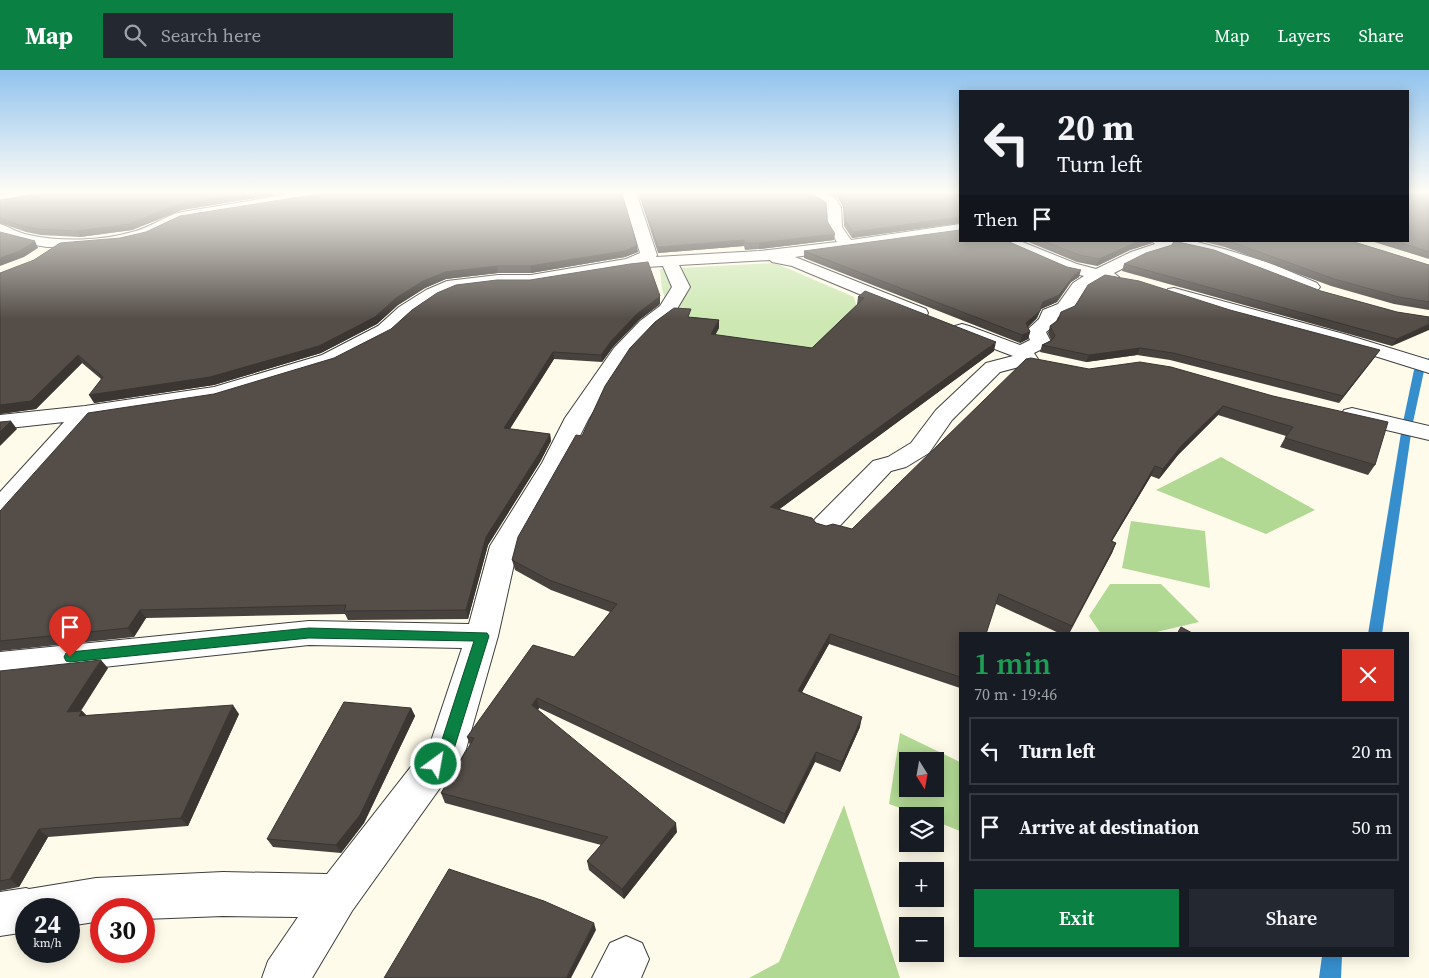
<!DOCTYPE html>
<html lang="en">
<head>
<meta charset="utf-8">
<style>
	body { margin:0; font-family:"Source Serif 4",serif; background:#242831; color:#f1f3f6; height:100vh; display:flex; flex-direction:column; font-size:19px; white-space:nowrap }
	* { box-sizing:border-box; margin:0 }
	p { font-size:16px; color:#9ea1a6 }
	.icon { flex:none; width:28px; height:28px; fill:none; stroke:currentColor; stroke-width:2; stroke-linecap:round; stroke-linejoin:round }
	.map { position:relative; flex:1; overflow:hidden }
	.details { position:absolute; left:959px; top:562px; width:450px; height:325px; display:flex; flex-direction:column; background:#171b24; border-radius:0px; box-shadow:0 2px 12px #0003 }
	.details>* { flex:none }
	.banner { position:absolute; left:959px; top:20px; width:450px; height:152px; border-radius:0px; box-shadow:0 2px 12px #0003; background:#171b24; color:#f1f3f6; overflow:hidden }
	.needle { width:32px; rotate:169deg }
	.controls { position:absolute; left:899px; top:682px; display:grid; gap:10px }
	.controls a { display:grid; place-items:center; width:45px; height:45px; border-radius:0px; background:#171b24; box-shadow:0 2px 12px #0003; font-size:25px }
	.speed { position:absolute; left:15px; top:828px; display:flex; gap:10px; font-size:25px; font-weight:700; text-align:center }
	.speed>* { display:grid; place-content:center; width:65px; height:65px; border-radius:50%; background:#171b24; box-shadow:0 2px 12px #0003; line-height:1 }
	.speed small { font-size:12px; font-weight:400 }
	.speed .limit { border:8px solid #d22; background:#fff; color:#111 }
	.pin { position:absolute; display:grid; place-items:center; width:42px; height:42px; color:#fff; margin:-51px -21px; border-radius:50% 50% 50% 0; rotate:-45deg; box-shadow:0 0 5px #0007 }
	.pin .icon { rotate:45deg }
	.me { position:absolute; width:55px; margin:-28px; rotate:32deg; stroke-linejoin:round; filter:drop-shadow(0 0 4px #0008) }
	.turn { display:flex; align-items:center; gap:18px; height:105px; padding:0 15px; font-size:22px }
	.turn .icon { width:65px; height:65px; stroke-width:2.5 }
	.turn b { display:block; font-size:35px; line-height:42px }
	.then { display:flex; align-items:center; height:48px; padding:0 15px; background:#0003; gap:10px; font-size:19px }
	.round { display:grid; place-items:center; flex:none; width:52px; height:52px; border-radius:0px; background:#242831 }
	.overview { display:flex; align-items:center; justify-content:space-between; height:85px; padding:0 15px }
	h1 { font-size:30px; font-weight:600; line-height:38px; color:#1e9e55 }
	.action { display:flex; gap:10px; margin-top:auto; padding:10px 15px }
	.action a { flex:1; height:58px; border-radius:0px; background:#0b8043; color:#fff; font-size:20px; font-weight:600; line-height:58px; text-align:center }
	.action a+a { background:#242831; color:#f1f3f6 }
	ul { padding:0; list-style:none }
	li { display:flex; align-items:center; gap:15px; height:68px; margin:0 10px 8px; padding:0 5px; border:2px solid #363941; border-radius:0px }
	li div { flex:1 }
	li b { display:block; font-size:19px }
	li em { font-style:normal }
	header { display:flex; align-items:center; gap:30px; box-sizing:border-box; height:70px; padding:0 25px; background:#0b8043; color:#fff }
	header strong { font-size:24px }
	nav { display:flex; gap:28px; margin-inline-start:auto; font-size:18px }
	.search { width:350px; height:45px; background:#242831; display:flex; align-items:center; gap:12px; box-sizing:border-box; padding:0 18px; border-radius:0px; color:#9ea1a6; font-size:19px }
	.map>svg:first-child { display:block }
	.green { fill:#cee8b4 }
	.forest { fill:#b2d994; fill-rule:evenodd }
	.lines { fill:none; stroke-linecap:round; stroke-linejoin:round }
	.stream { fill:#368ecd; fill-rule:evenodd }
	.street-casing { stroke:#3e3e3e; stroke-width:2 }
	.street { fill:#fff; fill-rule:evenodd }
	.wall { fill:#48423e }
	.shaded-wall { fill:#3b3632 }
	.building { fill:#544d48; stroke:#3b3632 }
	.route { fill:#0b8043; stroke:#07532c }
</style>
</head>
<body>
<header>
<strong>Map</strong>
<div class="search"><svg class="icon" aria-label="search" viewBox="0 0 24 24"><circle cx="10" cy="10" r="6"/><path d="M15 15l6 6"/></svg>Search here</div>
<nav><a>Map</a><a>Layers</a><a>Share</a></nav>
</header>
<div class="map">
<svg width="1429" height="908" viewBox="0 0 1429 908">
	<rect width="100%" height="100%" fill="#fffbea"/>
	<polygon class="green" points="775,193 854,227 857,238 824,283 683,282 662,219 660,199"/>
	<g class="forest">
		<polygon points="1221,387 1315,440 1266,464 1156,420"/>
		<polygon points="1131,451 1205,461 1210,518 1122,498"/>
		<polygon points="1110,514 1161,514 1199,552 1148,564 1101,564 1089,546"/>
		<path d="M900,663L960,692V761L935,751V746H922L889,734ZM935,691V719H908V691Z"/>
		<polygon points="844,735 900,908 749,908 779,892"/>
	</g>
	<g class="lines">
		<g class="stream">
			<polygon points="1429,288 1429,296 1424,301 1412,357 1382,564 1368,564 1402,357 1414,300"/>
			<polygon points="1322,886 1342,886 1341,908 1319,908"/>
		</g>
		<defs>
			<g id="street">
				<polygon points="21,122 41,122 43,124 36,128 23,125"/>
				<path d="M303,122H339L332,126L182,150L142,169L106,176L47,177L23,173L0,165V154C10,157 18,163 29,165C60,172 101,171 132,162C150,158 164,146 182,142Z"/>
				<polygon points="622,122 636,122 657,185 656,187 759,181 837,172 828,157 827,137 825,134 807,125 805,122 822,122 835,128 841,137 842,157 851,170 960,154 960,164 795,187 926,239 928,243 926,247 919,249 792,196 772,192 770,190 679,195 690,217 674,244 654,259 629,286 589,348 566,393 518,476 498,566 466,679 460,690 352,841 312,908 262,908 268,891 298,847 223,846 144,849 144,839 101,839 101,851 69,856 69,839 26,839 26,862 0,866 0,822 26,818 29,819 96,808 223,802 327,804 431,671 462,578 309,575 0,608 0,582 309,551 469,554 490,476 542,393 565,348 614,278 640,251 660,236 672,217 663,196 630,198 531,215 498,215 457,220 438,228 413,245 392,264 336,293 217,330 92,349 9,444 0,446 0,422 64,352 0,359 0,345 85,336 214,317 322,285 378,256 399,237 426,220 447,211 498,205 531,205 626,189 640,183"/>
				<path d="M998,171H1020L1077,194L1096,199L1131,182L1155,174L1152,171H1193L1224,179L1270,193L1317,213L1320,217L1317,221L1311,222L1305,221C1261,202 1218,187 1171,175L1169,180L1143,188L1114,203L1119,207L1116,211L1110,212L1101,210L1085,220L1071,242L1058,247L1054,256L1046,262L1051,272L1048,276L1034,283L1038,289L1035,293L1000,302L952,350L929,383L906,397L891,401L835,461L825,464L815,461L811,455L815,449L873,391L888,387L911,373L936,340L986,293L1013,286L955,264L952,260L955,256L962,254L969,256L1020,275L1030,270L1026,261L1039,249L1043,240L1058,234L1073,213L1084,206L1066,202L1001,174Z"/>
				<polygon points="1174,218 1344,264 1429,290 1429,303 1330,272 1168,227 1165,223 1168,219"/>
				<polygon points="1352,338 1429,356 1429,370 1344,350 1341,345 1344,340"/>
				<polygon points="626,866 642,873 649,889 641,908 592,908 610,873"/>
			</g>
		</defs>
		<use href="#street" class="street-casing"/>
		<use href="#street" class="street"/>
	</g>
	<g class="wall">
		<polygon points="49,122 293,122 182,140 132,160 80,167 41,165 26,162 0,153 0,130"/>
		<polygon points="638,122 808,122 827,151 834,170 759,179 745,180 744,176 658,183"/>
		<polygon points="825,122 960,122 960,153 852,168 844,156 843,137 837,127"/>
		<polygon points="1429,122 1429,189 1371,171 1408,171"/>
		<polygon points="1026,171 1152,171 1152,173 1130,180 1097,196 1077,192"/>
		<polygon points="1201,171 1351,171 1429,195 1429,240 1394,234 1331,216 1225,177"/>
		<polygon points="804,181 1079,207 1071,212 1057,232 1041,239 1037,248 1028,257 1030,262 1028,269 1020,273 804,188"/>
		<polygon points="638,182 625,187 531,203 498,203 446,209 425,218 398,235 377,254 321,283 214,315 94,333 101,309 82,293 36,339 0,344 0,203"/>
		<polygon points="1124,194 1321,221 1397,242 1429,247 1392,276 1122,201"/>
		<polygon points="865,221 994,281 779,439 816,453 826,456 852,459 1089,299 1171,297 1375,395 1368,405 1280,377 1286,366 1218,345 1178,385 1159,409 1151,406 1112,471 1116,473 1112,483 1069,564 1061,564 996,534 960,564 960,618 829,574 802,622 860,657 840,702 815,692 784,754 539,638 538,640 677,762 624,829 589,800 587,791 601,775 445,733 441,723 470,675 467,667 574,587 610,542 551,520 515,500 512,490 582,366 691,247 719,250 719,258 715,265 812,278 857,235 858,227"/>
		<polygon points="660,226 660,233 659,235 639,250 613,277 602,292 554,289 510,359 550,364 551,371 540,392 488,475 468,549 348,550 345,544 146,548 134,567 0,581 0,441 214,324"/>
		<polygon points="1050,256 1375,287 1339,333 1170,290 1137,285 1086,292 1040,282 1042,275 1051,270 1048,263"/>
		<polygon points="108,598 81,641 82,641 86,645 239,644 188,756 48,767 19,817 0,821 0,601"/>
		<polygon points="411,638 415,646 364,753 341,783 273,777 267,769"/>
	</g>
	<g class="shaded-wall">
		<polygon points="0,122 21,122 0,125"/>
		<polygon points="256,122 293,122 182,140 132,160 80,167 77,161 179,134"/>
		<polygon points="960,147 960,153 852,168 853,162"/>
		<polygon points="835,164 834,170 759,179 759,173"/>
		<polygon points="744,170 744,176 658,183 658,177"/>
		<polygon points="35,171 38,178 24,187 0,196 0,188"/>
		<polygon points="1140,171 1152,171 1152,173 1130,180 1097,196 1099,189 1132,174"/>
		<polygon points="637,175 638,182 625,187 531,203 530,196"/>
		<polygon points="497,196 498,203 446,209 425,218 398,235 377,254 321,283 214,315 94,333 89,325 396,228 423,211 445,202"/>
		<polygon points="1081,200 1079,207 1071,212 1057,232 1041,239 1037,248 1024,261 1026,253 1043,232 1074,205"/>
		<polygon points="660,226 660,233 659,235 639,250 613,277 602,292 601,285 612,270 638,243"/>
		<polygon points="719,250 719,258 711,273 711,264"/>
		<polygon points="1429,254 1429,260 1392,276 1397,269"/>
		<polygon points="1030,262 1028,269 1020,273 1022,265"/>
		<polygon points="996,272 994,281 769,447 770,437"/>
		<polygon points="1140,278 1137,285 1086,292 1089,285"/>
		<polygon points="1380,280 1375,287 1339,333 1343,326"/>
		<polygon points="553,282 554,289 505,366 504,358"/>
		<polygon points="78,285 82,293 36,339 0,344 0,335"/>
		<polygon points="1223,336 1218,345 1178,385 1159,409 1163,399 1182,375"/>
		<polygon points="11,351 17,359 0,376 0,362"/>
		<polygon points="550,364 551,371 540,392 488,475 468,549 466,540 486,467"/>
		<polygon points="1155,396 1151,406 1106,481 1111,471"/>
		<polygon points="1116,473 1112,483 1068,564 1072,556"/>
		<polygon points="140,540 146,548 134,567 128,558"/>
		<polygon points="830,564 829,574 797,631 798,621"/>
		<polygon points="101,590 108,598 74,650 67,642"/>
		<polygon points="537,628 539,638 535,645 532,635"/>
		<polygon points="233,635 239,644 188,756 181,748"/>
		<polygon points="411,638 415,646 364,753 341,783 336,775"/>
		<polygon points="82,641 90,649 79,646"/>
		<polygon points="862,647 860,657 840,702 842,692"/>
		<polygon points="816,682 815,692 784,754 785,744"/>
		<polygon points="676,753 677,762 624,829 622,819"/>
		<polygon points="39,759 48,767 19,817 10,809"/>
		<polygon points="594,853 596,860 571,908 566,908"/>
	</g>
	<g class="building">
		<polygon points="48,122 256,122 179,134 129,154 77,161 38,159 22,156 0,148 0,130"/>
		<polygon points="331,122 621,122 637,175 625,181 530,196 497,196 445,202 423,211 396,228 375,247 319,276 210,307 89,325 103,307 78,285 31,331 0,335 0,203 34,190 60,173 120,168 146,162 180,146"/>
		<polygon points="639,122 808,122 826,132 827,151 835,164 759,173 745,173 744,170 658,177"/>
		<polygon points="838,122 960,122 960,147 853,162 845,150 844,131"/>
		<polygon points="1408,122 1429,122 1429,182 1396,171 1408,171"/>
		<polygon points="960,160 960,171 1007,171 1067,197 1081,200 1074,205 1059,225 1043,232 1040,241 1026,253 1030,262 1022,265 804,181"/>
		<polygon points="0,162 35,171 20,181 0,188"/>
		<polygon points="1043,171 1140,171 1132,174 1099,189 1079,185"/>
		<polygon points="1174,171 1214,180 1321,221 1397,242 1429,247 1429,254 1397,269 1124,194 1146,183 1172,175"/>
		<polygon points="1229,171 1351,171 1429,195 1429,232 1399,227 1334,209"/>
		<polygon points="648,192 660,226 658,228 638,243 612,270 601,285 553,282 504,358 550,364 539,384 486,467 466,540 344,541 346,535 140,540 128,558 0,571 0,441 88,343 214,324 334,288 391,259 412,240 437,223 456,215 497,210 530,210 630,194"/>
		<polygon points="1105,205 1139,211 1230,240 1380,280 1343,326 1173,283 1140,278 1089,285 1042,275 1051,271 1055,266 1050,256 1058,250 1061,242 1075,236 1088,215"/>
		<polygon points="865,221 996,272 770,437 812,448 816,453 826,456 833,454 852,459 1026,289 1031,288 1089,299 1140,292 1171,297 1273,326 1388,352 1375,395 1285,368 1293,357 1223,336 1182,375 1163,399 1155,396 1111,471 1116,473 1072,556 999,524 986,564 960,564 960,607 830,564 798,621 862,647 842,692 816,682 785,744 537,628 532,635 676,753 622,819 587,791 608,767 441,723 474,668 467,667 533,575 574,587 617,534 549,510 512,490 518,467 576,365 582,366 605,316 630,278 655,252 674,238 691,239 688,247 719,250 711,264 812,278 864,228 858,227"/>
		<polygon points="11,351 0,362 0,352"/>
		<polygon points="1181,557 1194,564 1177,564"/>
		<polygon points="101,590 67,642 82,641 79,646 233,635 181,748 39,759 10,809 0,811 0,601"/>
		<polygon points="344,632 411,638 360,745 336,775 267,769"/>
		<polygon points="449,799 544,831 594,853 566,908 384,908"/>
	</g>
	<linearGradient id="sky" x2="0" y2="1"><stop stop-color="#91c3ee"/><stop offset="0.49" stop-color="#fffdf6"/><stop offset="1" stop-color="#fffdf6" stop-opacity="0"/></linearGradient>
	<rect width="1429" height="249" fill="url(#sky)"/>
	<polygon class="route" points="309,558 487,563 489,566 454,679 441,699 436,701 430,699 428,694 440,676 474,571 309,568 70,592 66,591 64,587 66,583 70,582"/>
</svg>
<div class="controls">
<a><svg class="needle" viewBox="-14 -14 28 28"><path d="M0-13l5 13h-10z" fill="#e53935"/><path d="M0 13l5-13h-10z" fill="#9ea1a6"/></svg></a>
<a><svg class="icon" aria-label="layers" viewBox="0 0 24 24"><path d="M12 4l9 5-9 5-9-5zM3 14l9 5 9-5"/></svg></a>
<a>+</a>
<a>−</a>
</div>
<div class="speed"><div>24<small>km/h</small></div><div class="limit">30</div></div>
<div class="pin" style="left:70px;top:587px;background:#d93025"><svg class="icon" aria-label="arrive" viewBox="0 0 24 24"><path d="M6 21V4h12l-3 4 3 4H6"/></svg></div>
<svg class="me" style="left:436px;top:694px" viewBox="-20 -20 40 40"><circle r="17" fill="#0b8043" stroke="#fff" stroke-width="3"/><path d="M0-11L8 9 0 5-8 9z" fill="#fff"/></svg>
<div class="banner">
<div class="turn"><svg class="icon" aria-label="left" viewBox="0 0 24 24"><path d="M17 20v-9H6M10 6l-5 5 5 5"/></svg><div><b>20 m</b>Turn left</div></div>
<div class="then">Then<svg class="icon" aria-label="arrive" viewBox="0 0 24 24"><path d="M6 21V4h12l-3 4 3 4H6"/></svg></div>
</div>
<section class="details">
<div class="overview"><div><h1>1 min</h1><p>70 m · 19:46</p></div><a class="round" style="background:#d93025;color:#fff"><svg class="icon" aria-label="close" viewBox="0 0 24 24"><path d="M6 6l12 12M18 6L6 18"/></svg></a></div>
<ul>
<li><svg class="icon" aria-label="left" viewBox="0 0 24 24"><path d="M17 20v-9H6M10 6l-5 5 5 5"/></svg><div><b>Turn left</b></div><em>20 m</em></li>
<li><svg class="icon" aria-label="arrive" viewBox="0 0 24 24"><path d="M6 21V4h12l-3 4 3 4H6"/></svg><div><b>Arrive at destination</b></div><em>50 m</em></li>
</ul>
<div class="action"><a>Exit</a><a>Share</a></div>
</section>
</div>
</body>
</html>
